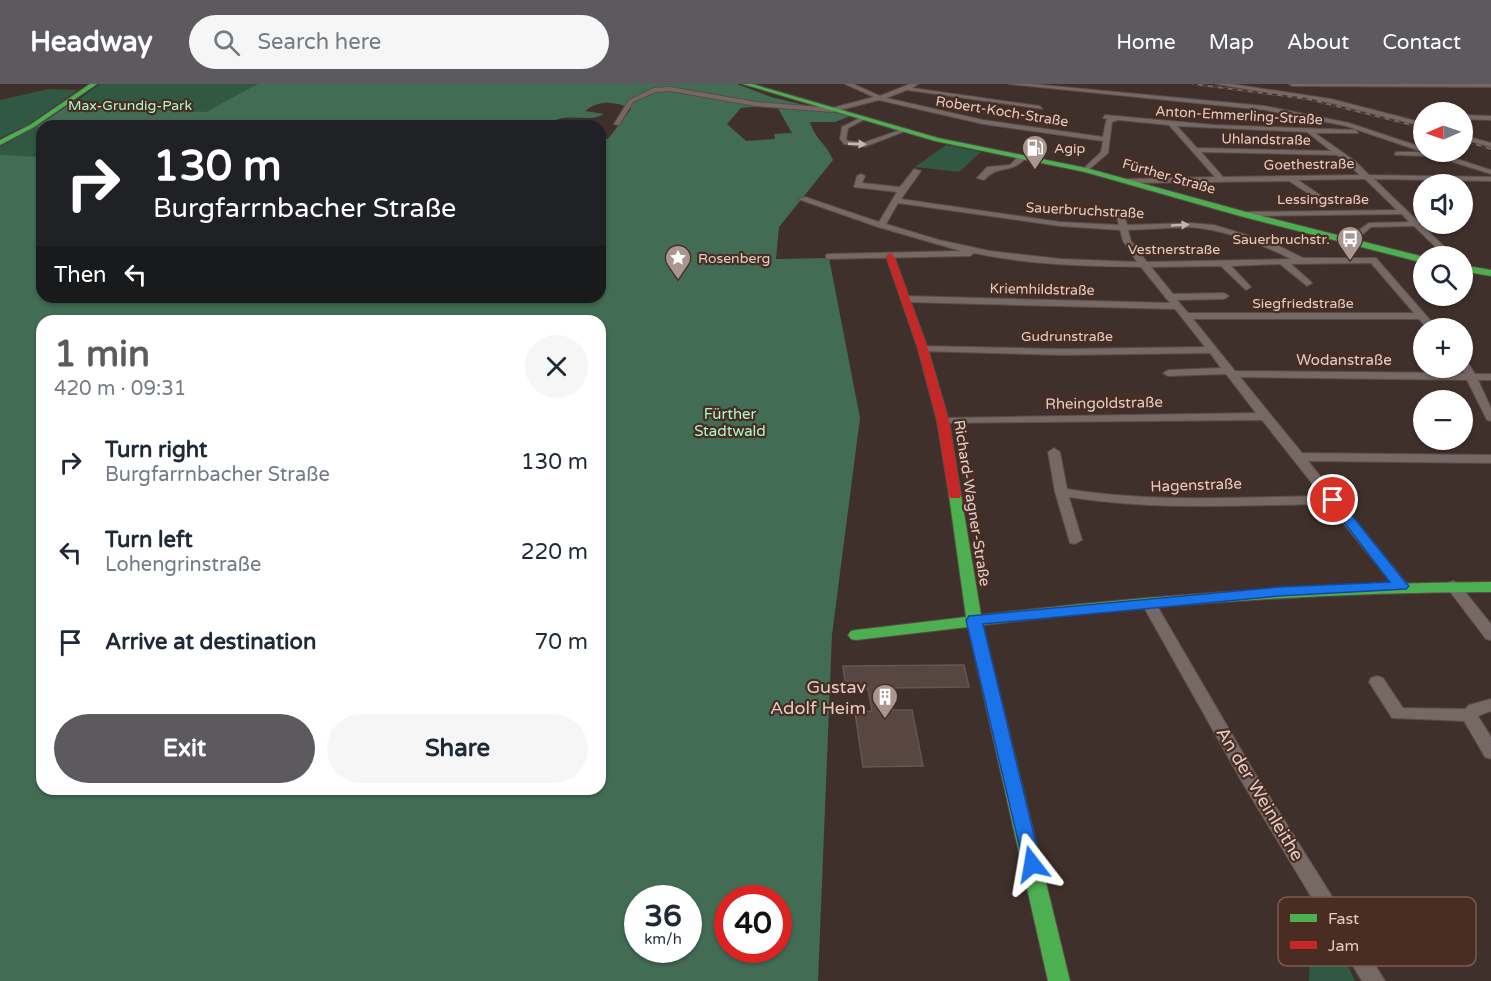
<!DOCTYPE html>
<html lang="en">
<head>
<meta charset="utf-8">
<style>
	body { margin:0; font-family:"Varela Round",sans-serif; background:#f6f6f7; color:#1f2937; height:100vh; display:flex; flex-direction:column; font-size:22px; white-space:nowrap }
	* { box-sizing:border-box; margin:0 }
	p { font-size:20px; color:#747a83 }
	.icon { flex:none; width:33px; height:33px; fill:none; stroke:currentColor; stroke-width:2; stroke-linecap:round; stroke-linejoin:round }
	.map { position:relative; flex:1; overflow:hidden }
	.panel { position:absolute; left:36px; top:231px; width:570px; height:480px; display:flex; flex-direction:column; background:#fff; border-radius:18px; box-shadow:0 2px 4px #0004 }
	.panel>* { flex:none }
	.guide { position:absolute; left:36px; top:36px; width:570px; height:183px; border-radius:18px; box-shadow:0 2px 4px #0004; background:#202124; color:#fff; overflow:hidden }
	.needle { width:39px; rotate:268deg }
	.controls { position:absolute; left:1413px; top:18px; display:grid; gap:12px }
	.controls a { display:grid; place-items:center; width:60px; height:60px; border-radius:50%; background:#fff; box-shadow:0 2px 4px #0004; font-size:30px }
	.speed { position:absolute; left:624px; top:801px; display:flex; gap:12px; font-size:30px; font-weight:700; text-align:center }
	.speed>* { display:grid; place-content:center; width:78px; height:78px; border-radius:50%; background:#fff; box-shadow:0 2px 4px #0004; line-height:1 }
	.speed small { font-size:15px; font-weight:400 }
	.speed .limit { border:9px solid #d22; background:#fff; color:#111 }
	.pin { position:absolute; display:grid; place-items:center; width:51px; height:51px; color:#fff; margin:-26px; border:3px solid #fff; border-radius:50%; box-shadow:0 2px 6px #0007 }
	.me { position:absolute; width:66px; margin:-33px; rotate:346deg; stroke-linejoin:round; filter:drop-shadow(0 0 4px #0008) }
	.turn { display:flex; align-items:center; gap:21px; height:126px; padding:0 18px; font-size:27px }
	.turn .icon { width:78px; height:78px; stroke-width:2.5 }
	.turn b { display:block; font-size:42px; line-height:51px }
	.then { display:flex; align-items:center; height:57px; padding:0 18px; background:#0003; gap:12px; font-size:22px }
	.round { display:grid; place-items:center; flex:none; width:63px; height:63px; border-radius:32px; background:#f6f6f7 }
	.overview { display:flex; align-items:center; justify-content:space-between; height:102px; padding:0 18px }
	h1 { font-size:36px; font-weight:800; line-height:45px; color:#5d5a5f }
	.primary-button { display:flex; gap:12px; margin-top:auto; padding:12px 18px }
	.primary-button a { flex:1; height:69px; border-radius:36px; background:#5d5a5f; color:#fff; font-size:24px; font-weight:800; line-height:69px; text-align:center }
	.primary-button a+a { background:#f6f6f7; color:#1f2937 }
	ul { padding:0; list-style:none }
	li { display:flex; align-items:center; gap:18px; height:90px; padding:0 18px }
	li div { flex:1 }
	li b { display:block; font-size:22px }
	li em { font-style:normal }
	header { display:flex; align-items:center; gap:36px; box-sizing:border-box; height:84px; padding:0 30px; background:#5d5a5f; color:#fff }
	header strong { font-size:28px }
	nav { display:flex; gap:33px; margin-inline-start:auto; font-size:21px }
	.search { width:420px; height:54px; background:#f6f6f7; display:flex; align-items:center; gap:15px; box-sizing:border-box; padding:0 21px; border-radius:33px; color:#747a83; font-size:22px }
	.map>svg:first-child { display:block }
	.green { fill:#305842 }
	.forest { fill:#436c55; fill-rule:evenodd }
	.building { fill:#574740; stroke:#645650; stroke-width:1.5 }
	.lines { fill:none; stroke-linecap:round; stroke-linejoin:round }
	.street-casing { stroke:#5a4c47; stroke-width:2 }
	.fast-casing { stroke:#5a4c47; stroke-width:2 }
	.jam-casing { stroke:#5a4c47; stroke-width:2 }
	.street { fill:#766864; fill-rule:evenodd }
	.fast { fill:#4caf50; fill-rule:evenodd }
	.jam { fill:#c62828; fill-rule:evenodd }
	.rail-casing { stroke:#736762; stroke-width:2 }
	.rail { stroke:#492c22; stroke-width:1.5; stroke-dasharray:5; stroke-linecap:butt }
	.oneway { fill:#c6b4ae }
	.route { fill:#1a73e8; stroke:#114b97; stroke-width:1.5 }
	.labels { text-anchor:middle; stroke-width:4.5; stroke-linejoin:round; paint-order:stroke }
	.far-park-label { font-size:14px; fill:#a9f9ce; stroke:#492c22 }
	.far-street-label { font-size:14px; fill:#e0cdc7; stroke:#492c22 }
	.far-poi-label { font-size:14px; fill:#e0cdc7; stroke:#492c22; text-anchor:start }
	.street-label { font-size:15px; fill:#e0cdc7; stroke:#492c22 }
	.park-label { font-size:15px; fill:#a9f9ce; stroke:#492c22 }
	.near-poi-label { font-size:18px; fill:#e0cdc7; stroke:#492c22; text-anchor:end }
	.near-street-label { font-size:18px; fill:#e0cdc7; stroke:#492c22 }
	.key { fill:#492c22; stroke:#765c54; stroke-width:1.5 }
	.key-label { font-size:16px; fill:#e0cdc7 }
</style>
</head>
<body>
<header>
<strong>Headway</strong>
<div class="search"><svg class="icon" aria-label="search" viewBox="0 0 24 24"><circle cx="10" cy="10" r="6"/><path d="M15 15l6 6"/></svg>Search here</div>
<nav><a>Home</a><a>Map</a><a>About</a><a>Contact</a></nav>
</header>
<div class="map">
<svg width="1491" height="897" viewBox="0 0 1491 897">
	<rect width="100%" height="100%" fill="#40302b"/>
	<g class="green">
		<polygon points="100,0 259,0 207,30 42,42 42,82 0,89 0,63 68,23"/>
		<polygon points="48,5 78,6 28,41 0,54 0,16"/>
		<polygon points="946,61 981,68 959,88 915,83"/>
		<polygon points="1310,865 1341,867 1355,897 1309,897"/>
	</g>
	<path class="forest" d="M258,0H737L771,13L850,32L835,38H810C816,57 826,59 833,76L779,143L776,175L829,174L860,334L832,551L818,897H0V71L42,73V213H600V55H608L631,25C615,17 599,16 585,27L604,30C587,40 567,27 551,39L576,42L37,43L67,22L206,28ZM776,21L792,49L774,50L775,55L746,57L727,40L741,24ZM42,237H600V705H42ZM638,814H688V866H638ZM728,814H778V866H728Z"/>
	<polygon class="building" points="964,581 969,603 889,604 893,626 912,626 923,682 863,683 855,628 872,627 868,605 846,605 843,582"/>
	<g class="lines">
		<defs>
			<g id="street">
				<path d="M845,0H853L880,12L910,0H918L912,4L1040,22L1042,25L907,6L886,14L983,36L1103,53L1106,37L1108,35L1103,34L1105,31L1214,41L1356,46L1358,49H1315L1355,77L1369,91L1491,93V97L1374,95L1454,172H1445L1414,142L1371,143L1363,150L1356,148L1369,139L1409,138L1402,130L1243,132L1239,130L1243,128L1397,126L1365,95L1298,96L1320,111V115H1317L1289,97L1125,99L1124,97L1128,95L1215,93L1169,41L1118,36L1112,38L1108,69L1086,88L1082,86L1101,68L1103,57L983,40L879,16L832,28L756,22L670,7L655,8L633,18L619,41L614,40L629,16L654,4L670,3L756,18L832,24L874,13ZM1177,42L1307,48L1331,67L1197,64ZM1201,68L1337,71L1360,91L1223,93Z"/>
				<polygon points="1009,0 1031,0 1265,22 1349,39 1424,64 1424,68 1435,68 1491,86 1491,90 1428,70 1425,72 1395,71 1395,69 1397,68 1423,68 1346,42 1265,26"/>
				<polygon points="1216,0 1231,0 1331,15 1424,39 1424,43 1331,19"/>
				<polygon points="1289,0 1491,0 1491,3 1292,2"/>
				<polygon points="1462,31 1491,32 1491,36 1462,35"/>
				<polygon points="862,33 867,34 848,44 846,55 848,57 863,59 903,45 908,46 864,63 844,60 840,55 842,43"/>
				<polygon points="1462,51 1491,59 1491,63 1462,55"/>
				<path d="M1020,71L1027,73C1009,92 1000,79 984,96L977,94L987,83L1010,81Z"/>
				<path d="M914,85L921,87L901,115L1060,138L1119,141L1116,130L1120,128L1124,130L1127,141L1190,139L1214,141L1273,159L1303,174H1376L1437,244H1427L1419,235H1193L1235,287L1464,289L1460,284H1462V275L1466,276L1475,290H1491V296H1478L1491,324V337L1487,336L1467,296L1240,293L1302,369L1491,371V379L1308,377L1406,499L1408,502L1406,505H1396L1328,420C1242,421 1155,427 1069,413L1082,456L1075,460L1070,459L1055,408L1048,368L1054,364L1060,368L1067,405C1152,419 1237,413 1322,412L1262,336L939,339L937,337L939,335L943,334L1256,329L1226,290L1168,292L1163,289L1168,286L1221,284L1210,269L1062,271L919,267V263L923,262L1062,265L1205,263L1175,225L905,218L900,215L905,212L1170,219L1141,183C1085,182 1029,181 974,169L970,172L826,175V171L829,170L961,167L878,143L798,115L805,113L879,138L897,108L854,103L857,92L861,90L865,92L862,99L900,103ZM898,119L1060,142L1120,146L1123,157L1137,178L1061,175L990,167L939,156L886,140ZM1190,143C1226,146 1259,159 1291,175L1147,178L1131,157L1128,146ZM1371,179L1414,229H1188L1177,216L1224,215L1229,212L1224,209L1173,210L1151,183L1221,182L1246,206L1251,203L1231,182L1280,180L1307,202L1312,199L1310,197L1291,180Z"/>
				<polygon points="1453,497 1458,499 1491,540 1491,556 1486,555 1448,505 1446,502 1448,499"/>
				<polygon points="1149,515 1154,517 1156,520 1254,688 1385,897 1362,897 1242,698 1142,520 1144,517"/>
				<polygon points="1377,592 1383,594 1403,624 1465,625 1469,621 1491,615 1491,627 1478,632 1491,653 1491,675 1485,673 1464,637 1392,634 1369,598 1371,594"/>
			</g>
			<g id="fast">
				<polygon points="90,0 97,0 34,43 0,61 0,56 30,41"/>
				<polygon points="743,0 752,0 938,54 1086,84 1246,128 1424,173 1424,179 1240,132 1085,88 935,57"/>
				<polygon points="1462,181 1491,186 1491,192 1462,187"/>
				<path d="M955,407L961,411L981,531C1150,511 1320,499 1491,498V508C1321,508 1152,521 983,541L1070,897H1048L968,543L856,556L851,555L848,551L851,547L856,546L966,533L949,411Z"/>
			</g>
			<polygon id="jam" points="890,169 894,172 928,265 949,337 961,411 960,414 950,414 949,411 937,337 918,265 886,172"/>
		</defs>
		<use href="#street" class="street-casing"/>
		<use href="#fast" class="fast-casing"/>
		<use href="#jam" class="jam-casing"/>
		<use href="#street" class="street"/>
		<use href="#fast" class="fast"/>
		<use href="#jam" class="jam"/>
		<defs>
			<g id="rail">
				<polyline points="1193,0 1308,15 1424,44"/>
				<polyline points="1462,56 1491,65"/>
			</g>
		</defs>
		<use href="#rail" class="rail-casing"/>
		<use href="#rail" class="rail"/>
	</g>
	<defs><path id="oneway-solid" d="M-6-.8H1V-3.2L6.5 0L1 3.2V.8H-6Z" transform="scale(1.5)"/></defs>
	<g class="oneway">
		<use href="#oneway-solid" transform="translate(857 60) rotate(2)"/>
		<use href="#oneway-solid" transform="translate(1180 141) rotate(-3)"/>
	</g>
	<polygon class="route" points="1333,412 1338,414 1406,499 1409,502 1406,505 1279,512 983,540 1041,780 1039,786 1032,788 1025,786 966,536 969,532 1279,503 1390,498 1327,416"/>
	<defs>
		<symbol id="fuel-pin" viewBox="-11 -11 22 30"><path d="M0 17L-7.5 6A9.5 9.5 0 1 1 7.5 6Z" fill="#a89690" stroke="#492c22"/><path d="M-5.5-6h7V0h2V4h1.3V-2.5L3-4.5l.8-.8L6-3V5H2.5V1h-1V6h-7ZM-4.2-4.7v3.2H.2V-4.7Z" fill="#fff"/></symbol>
		<symbol id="bus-pin" viewBox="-11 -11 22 30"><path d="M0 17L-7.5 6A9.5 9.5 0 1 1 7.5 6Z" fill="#a89690" stroke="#492c22"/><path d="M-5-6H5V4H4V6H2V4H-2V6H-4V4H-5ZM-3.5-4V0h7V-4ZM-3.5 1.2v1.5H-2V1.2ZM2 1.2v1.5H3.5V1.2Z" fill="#fff"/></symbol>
		<symbol id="sight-pin" viewBox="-11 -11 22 30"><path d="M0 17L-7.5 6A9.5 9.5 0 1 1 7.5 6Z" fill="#a89690" stroke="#492c22"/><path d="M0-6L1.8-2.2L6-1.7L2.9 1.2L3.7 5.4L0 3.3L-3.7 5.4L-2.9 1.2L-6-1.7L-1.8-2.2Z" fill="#fff"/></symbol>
		<symbol id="building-pin" viewBox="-11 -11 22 30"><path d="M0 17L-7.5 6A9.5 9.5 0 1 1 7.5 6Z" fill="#a89690" stroke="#492c22"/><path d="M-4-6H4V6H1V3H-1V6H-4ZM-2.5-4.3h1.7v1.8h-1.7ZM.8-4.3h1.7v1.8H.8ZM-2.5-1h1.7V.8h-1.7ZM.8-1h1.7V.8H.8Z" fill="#fff"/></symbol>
	</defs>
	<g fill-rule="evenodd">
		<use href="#fuel-pin" x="1020" y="49" width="30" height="40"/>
		<use href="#bus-pin" x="1335" y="140" width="30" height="40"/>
		<use href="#sight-pin" x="663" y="159" width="30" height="40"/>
		<use href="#building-pin" x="870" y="598" width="30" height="40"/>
	</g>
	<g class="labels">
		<g class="far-park-label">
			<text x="130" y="26">Max-Grundig-Park</text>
		</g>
		<g class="far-street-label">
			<text transform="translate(1002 27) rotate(9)" y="5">Robert-Koch-Straße</text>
			<text transform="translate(1239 31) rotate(3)" y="5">Anton-Emmerling-Straße</text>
			<text transform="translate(1266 55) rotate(1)" y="5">Uhlandstraße</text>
			<text transform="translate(1309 80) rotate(-1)" y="5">Goethestraße</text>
			<text transform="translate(1169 92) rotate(16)" y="5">Fürther Straße</text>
			<text x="1323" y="120">Lessingstraße</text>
			<text transform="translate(1085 126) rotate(3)" y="5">Sauerbruchstraße</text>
			<text x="1174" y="170">Vestnerstraße</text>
			<text transform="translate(1042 205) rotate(1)" y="5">Kriemhildstraße</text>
			<text x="1303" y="224">Siegfriedstraße</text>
			<text x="1067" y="257">Gudrunstraße</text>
		</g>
		<g class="far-poi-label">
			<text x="1054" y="69">Agip</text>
			<text x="1330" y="160" text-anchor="end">Sauerbruchstr.</text>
			<text x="698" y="179">Rosenberg</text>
		</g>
		<g class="street-label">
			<text x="1344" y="281">Wodanstraße</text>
			<text transform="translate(1104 319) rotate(-1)" y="5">Rheingoldstraße</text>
			<text transform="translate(1196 401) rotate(-2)" y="5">Hagenstraße</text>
			<text transform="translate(972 419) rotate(81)" y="5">Richard-Wagner-Straße</text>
		</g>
		<g class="park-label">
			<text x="730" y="335">Fürther<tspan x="730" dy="17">Stadtwald</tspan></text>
		</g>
		<g class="near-poi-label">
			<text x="866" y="609">Gustav<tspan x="866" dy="21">Adolf Heim</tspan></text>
		</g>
		<g class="near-street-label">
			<text transform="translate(1260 710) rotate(59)" y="6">An der Weinleithe</text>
		</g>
	</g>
	<rect x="1278" y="813" width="198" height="69" rx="9" class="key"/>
	<rect x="1290" y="830" width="27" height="8" fill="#4caf50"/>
	<rect x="1290" y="857" width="27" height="8" fill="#c62828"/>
	<g class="key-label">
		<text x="1328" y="840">Fast</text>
		<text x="1328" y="867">Jam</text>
	</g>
</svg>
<div class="controls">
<a><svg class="needle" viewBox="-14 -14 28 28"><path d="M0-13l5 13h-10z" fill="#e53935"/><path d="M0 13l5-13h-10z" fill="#747a83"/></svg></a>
<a><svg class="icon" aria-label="sound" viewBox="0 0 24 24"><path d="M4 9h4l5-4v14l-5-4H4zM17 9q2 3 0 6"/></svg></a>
<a><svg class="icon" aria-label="search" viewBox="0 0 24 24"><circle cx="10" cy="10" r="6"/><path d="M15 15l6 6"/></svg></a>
<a>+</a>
<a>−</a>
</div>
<div class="speed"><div>36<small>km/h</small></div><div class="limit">40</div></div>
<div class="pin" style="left:1333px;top:416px;background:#d93025"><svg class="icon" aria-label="arrive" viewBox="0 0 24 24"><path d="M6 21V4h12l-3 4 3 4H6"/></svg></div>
<svg class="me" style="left:1032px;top:780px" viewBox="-20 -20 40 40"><path d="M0-17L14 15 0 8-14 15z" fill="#1a73e8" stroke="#fff" stroke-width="4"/></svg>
<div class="guide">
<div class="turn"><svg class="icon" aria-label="right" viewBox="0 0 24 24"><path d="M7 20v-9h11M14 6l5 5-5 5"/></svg><div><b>130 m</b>Burgfarrnbacher Straße</div></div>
<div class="then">Then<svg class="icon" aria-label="left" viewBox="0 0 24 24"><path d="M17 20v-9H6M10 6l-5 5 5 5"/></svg></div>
</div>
<section class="panel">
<div class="overview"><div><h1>1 min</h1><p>420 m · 09:31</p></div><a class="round"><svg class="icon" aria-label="close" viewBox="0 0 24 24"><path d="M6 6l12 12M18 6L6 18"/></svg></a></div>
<ul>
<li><svg class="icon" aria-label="right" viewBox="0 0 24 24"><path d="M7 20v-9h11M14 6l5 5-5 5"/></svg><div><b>Turn right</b><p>Burgfarrnbacher Straße</p></div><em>130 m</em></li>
<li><svg class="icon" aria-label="left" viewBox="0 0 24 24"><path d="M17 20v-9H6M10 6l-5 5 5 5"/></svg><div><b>Turn left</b><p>Lohengrinstraße</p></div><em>220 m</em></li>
<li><svg class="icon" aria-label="arrive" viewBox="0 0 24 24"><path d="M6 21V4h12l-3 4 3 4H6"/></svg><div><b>Arrive at destination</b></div><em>70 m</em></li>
</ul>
<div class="primary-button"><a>Exit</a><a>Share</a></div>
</section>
</div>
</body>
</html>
